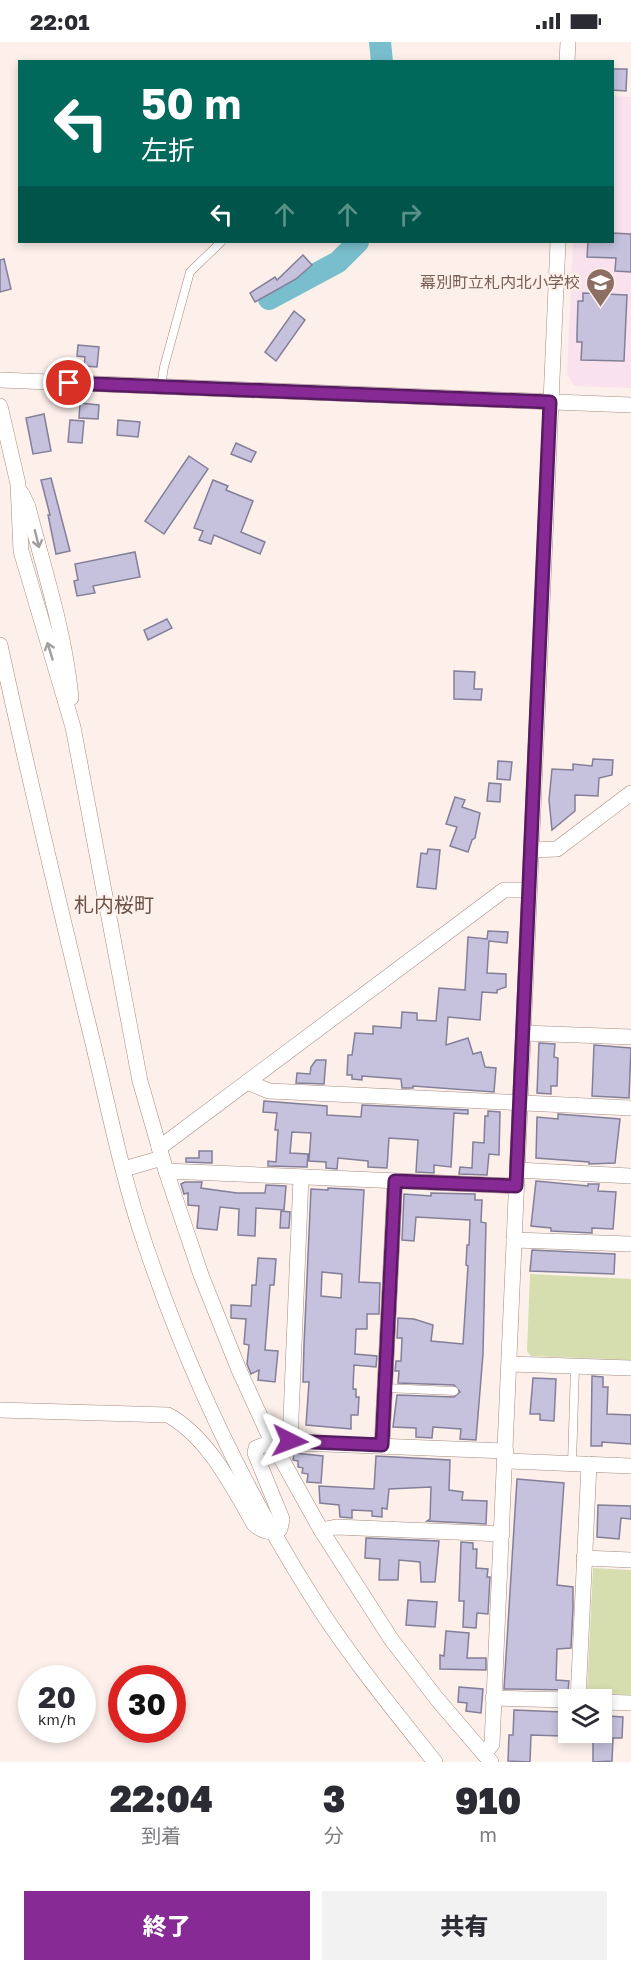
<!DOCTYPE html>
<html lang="ja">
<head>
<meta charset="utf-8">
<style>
	body { margin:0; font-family:"Golos Text","Noto Sans JP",sans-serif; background:#f2f2f3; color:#2b2b33; height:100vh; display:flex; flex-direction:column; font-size:22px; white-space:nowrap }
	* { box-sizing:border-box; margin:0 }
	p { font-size:20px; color:#7c7c81 }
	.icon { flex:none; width:33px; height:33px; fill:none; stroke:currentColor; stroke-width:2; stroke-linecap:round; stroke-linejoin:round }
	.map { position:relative; height:1720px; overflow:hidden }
	.details { display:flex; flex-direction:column; background:#fff; flex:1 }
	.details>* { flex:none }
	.hud { position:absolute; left:18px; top:18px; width:596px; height:183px; border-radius:0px; box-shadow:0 3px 9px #0003; background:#00695c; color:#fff; overflow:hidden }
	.fabs { position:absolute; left:558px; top:1647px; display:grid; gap:12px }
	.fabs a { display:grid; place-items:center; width:54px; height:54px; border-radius:0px; background:#fff; box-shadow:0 3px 9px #0003; font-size:30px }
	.speed { position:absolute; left:18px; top:1623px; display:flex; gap:12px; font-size:30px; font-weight:700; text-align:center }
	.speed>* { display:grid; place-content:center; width:78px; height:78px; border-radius:50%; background:#fff; box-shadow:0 3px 9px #0003; line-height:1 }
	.speed small { font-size:15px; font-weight:400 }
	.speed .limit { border:9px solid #d22; background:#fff; color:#111 }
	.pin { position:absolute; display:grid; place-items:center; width:51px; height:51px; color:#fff; margin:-26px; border:3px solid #fff; border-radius:50%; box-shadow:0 2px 6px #0007 }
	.me { position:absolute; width:66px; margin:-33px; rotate:93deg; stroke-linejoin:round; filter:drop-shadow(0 0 4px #0008) }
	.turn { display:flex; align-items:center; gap:21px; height:126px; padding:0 24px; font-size:27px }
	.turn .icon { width:78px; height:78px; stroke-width:2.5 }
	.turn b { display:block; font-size:42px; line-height:51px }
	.lanes { display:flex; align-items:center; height:57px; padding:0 24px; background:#0003; justify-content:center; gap:30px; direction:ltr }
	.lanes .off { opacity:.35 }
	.eta { display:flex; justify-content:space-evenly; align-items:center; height:102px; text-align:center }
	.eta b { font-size:36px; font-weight:800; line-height:42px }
	.action { display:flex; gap:12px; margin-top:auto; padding:12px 24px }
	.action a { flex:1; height:69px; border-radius:0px; background:#872a95; color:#fff; font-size:24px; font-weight:800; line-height:69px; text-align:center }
	.action a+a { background:#f2f2f3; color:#2b2b33 }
	.status { display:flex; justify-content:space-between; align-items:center; height:42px; padding:0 30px; background:#fff; direction:ltr }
	.status svg { height:16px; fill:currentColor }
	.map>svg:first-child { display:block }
	.education { fill:#f9e2ed }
	.green { fill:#d6deb0 }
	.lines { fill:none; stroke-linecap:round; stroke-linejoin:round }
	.river { stroke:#79becc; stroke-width:22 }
	.building { fill:#c6c1dc; stroke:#837f98; stroke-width:1.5; fill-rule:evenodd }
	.service-casing { stroke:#a68b7f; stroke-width:9 }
	.minor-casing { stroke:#a68b7f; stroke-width:16 }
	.service { stroke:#fff; stroke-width:8 }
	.minor { stroke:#fff; stroke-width:15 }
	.oneway { stroke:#a19e9c }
	.route-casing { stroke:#581b61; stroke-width:15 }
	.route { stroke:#872a95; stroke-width:10 }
	.labels { text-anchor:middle; stroke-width:4.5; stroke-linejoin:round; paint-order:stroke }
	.education-label { font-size:16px; fill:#785e54; stroke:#fdf0eb; text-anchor:end }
	.quarter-label { font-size:20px; fill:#6a5146; stroke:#fdf0eb }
</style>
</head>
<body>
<div class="status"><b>22:01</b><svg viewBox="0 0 49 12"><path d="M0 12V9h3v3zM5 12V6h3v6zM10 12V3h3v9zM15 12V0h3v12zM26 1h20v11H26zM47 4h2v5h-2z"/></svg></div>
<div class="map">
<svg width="631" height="1720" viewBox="0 0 631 1720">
	<rect width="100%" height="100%" fill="#fdf0eb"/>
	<polygon class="education" points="612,54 631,55 631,346 574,344 567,332 573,200 612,200"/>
	<g class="green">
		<polygon points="530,1232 631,1237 631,1318 531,1314 527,1309"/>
		<polygon points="593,1526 631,1528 631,1653 587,1650"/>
	</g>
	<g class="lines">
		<g class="river">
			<polyline points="380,0 382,20"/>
			<polyline points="269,257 338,220 358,200"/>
		</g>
	</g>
	<g class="building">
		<polygon points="613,27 627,27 626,49 612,48"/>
		<polygon points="612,191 631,192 631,230 615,229 616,216 587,215 588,200 612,200"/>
		<polygon points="303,213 312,223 296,237 255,260 250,251 275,235 277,238"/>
		<polygon points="4,217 11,247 0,250 0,218"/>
		<polygon points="583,251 627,253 624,319 581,318 582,300 577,300 577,292 578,259 583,259"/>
		<polygon points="294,269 305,278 276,319 265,310"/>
		<polygon points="78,303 99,305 97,325 84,324 85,315 77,314"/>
		<polygon points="80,361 99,363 98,377 79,376"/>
		<polygon points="44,372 51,409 33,412 26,376"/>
		<polygon points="70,378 84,379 82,401 68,400"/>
		<polygon points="118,378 140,380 138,395 117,393"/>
		<polygon points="236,401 256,410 251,420 231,412"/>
		<polygon points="189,414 208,427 164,492 145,479"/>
		<polygon points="51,436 70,509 56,512 48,473 50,473 41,438"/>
		<polygon points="213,438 228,444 226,448 253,459 241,490 265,500 260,512 214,493 211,502 199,498 203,489 194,486"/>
		<polygon points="135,510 140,535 93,544 95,551 77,554 74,539 78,538 75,522"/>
		<polygon points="167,577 172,586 148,598 144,588"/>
		<polygon points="454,629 475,630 474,647 482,647 481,658 454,657"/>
		<polygon points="593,717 613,718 612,733 599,736 598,754 575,753 575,769 552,788 549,758 552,727 573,728 573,722 592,724"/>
		<polygon points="498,719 512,720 510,738 497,737"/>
		<polygon points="489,741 501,742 500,760 487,759"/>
		<polygon points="455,755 465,758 462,765 480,771 475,796 472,798 468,810 450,804 457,785 446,782"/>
		<polygon points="428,807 440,808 436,847 417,845 421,811 427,812"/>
		<polygon points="488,889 508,890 507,901 489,899 487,931 506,932 506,945 497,948 497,951 482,950 480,978 448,975 446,1003 468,996 473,1012 481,1010 485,1025 496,1026 494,1050 413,1044 413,1046 402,1046 401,1037 362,1034 362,1038 352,1037 352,1033 347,1033 348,1013 352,1013 355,991 373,992 373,984 401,986 402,970 417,971 417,978 436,979 439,946 465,948 468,895 487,897"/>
		<polygon points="539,1001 555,1002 554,1015 558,1016 557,1044 551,1044 551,1052 537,1051"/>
		<polygon points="594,1003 631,1006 629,1056 592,1054"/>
		<polygon points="316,1018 326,1018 324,1042 296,1041 297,1031 310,1032 311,1025"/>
		<polygon points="264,1059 327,1064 327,1073 361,1075 362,1063 468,1068 468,1072 454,1071 451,1125 434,1123 434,1131 416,1130 418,1098 389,1096 387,1126 368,1125 368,1119 338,1116 337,1127 326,1126 326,1120 309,1119 311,1091 292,1090 290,1111 308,1112 307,1125 268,1124 268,1119 276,1120 278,1088 275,1088 277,1071 263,1070"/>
		<polygon points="488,1069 500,1070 499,1113 489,1112 487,1133 459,1132 460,1125 472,1126 473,1100 484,1101 485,1074 488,1074"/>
		<polygon points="558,1072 620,1077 615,1121 589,1122 589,1120 536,1116 537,1075 558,1077"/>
		<polygon points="199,1109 212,1109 212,1121 186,1120 186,1116 199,1116"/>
		<polygon points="536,1139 588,1144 588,1142 599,1142 598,1149 616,1150 613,1187 592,1186 592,1191 551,1189 551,1186 531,1184"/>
		<polygon points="185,1140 202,1140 201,1146 237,1151 265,1151 266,1143 286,1144 284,1168 256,1166 255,1194 238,1193 239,1167 220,1165 217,1188 197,1186 199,1164 188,1163 188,1151 184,1152 181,1142"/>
		<path d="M328,1146L364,1148L359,1240L380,1241L379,1272H367V1287H356L355,1312L377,1314L376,1325L354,1323L353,1347H356V1355H359L358,1373H351V1387L306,1383L309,1340H303L304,1303L311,1147L328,1148ZM322,1230L342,1232L341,1256L321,1254Z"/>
		<polygon points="431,1151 475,1152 475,1158 482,1158 481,1180 486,1181 483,1312 476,1398 460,1397 461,1387 433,1385 432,1396 416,1395 416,1386 393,1385 397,1353 454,1355 460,1350 454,1343 398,1341 399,1329 395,1329 396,1319 401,1319 402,1296 397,1296 398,1276 414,1277 433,1283 431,1299 463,1302 468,1224 466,1223 467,1203 469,1203 470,1178 416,1175 414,1199 402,1198 404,1152 431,1154"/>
		<polygon points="281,1169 290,1170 289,1186 280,1186"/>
		<polygon points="532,1208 615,1212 614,1232 530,1229"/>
		<polygon points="258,1216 276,1217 274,1243 270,1243 265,1308 278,1309 275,1340 258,1338 259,1328 251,1332 247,1322 249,1303 244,1302 246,1277 231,1276 231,1263 251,1264 252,1243 256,1243"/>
		<polygon points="592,1334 603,1335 603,1345 608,1345 607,1372 631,1373 631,1402 602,1400 602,1404 591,1404"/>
		<polygon points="533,1336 556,1337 554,1379 540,1378 540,1372 530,1372"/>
		<polygon points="294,1411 323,1414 321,1441 307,1440 308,1432 302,1431 303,1426 298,1425 298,1419 293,1418"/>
		<polygon points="376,1414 450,1418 449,1448 463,1450 462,1458 487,1459 486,1482 427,1479 430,1477 431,1445 389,1447 387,1467 382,1466 382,1475 372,1474 372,1469 352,1468 352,1476 340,1475 339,1463 320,1461 319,1444 374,1447"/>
		<polygon points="517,1437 564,1441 557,1543 573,1545 573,1566 571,1606 557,1607 556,1638 569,1639 568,1648 504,1647"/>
		<polygon points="598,1463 631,1464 631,1477 621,1476 619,1497 597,1495"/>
		<polygon points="366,1496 439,1499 435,1540 421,1540 420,1520 399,1518 398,1538 379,1538 380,1517 365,1516"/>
		<polygon points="461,1500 473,1501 473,1507 477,1507 476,1526 488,1527 487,1535 490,1535 488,1572 477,1571 476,1586 463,1585 464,1559 459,1559"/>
		<polygon points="408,1558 437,1560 435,1585 406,1583"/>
		<polygon points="446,1589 469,1591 467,1616 486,1616 486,1628 440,1627 440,1613 444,1614"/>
		<polygon points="459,1645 483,1647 481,1671 466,1669 467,1661 458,1660"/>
		<polygon points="514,1668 562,1670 561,1694 531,1693 530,1720 508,1719 509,1693 513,1693"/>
		<polygon points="607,1674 623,1675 622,1696 613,1696 612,1719 593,1720 593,1690 606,1690"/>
	</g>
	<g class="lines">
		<defs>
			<g id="service">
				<polyline points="161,344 164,325 190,230 221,200"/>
				<polyline points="385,1346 454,1349"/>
				<polyline points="572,1422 575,1324"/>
			</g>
			<g id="minor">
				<polyline points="567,20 568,0"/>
				<polyline points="0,338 631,363"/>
				<polyline points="0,364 18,442 21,509 73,685 140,1039 166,1129 201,1233 239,1328 272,1400 321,1488 391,1597 437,1657 491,1720"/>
				<path d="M22,452L28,465C44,528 65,591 71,656"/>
				<path d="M0,603C27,728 57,853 87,977C106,1052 120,1129 145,1202C188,1330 248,1456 321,1569C356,1622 396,1671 435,1720"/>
				<polyline points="531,808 557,807 631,751"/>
				<polyline points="523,991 631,995"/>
				<polyline points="247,1040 269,1049 631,1066"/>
				<polyline points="159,1106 504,848 529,848"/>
				<polyline points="124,1127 162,1116"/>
				<polyline points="517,1128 631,1134"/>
				<polyline points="166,1129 516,1144"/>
				<polyline points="514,1198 631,1202"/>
				<polyline points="510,1322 631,1326"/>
				<path d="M0,1368L168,1373C208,1395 232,1444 254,1482C262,1489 270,1493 280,1487L282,1477L255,1411L256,1406L272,1400L506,1409"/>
				<polyline points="290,1399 301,1135"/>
				<polyline points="382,1403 395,1139"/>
				<polyline points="506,1419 631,1424"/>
				<polyline points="321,1488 336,1485 502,1492"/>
				<polyline points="584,1516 631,1518"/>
				<polyline points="493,1656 568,1658"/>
				<polyline points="578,1658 589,1422"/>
				<polyline points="602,1660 631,1661"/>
				<polyline points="484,1712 492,1702 558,200"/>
			</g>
		</defs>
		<use href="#service" class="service-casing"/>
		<use href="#minor" class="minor-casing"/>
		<use href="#service" class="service"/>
		<use href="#minor" class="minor"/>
	</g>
	<defs><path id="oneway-shaft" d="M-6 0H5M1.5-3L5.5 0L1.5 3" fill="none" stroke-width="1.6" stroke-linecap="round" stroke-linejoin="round" transform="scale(1.5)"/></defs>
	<g class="oneway">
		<use href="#oneway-shaft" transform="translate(37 497) rotate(76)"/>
		<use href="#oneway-shaft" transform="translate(50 609) rotate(-107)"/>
	</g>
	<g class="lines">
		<defs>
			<polyline id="route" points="69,341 550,360 516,1144 395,1139 382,1403 290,1399"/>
		</defs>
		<use href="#route" class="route-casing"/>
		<use href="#route" class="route"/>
	</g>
	<defs>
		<symbol id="school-pin" viewBox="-11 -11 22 30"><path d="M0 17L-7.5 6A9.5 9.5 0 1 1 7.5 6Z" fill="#8d6e63" stroke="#fdf0eb"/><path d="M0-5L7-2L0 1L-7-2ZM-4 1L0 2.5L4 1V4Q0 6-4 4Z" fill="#fff"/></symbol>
	</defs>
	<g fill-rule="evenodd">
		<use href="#school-pin" x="584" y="224" width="33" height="45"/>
	</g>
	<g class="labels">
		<g class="education-label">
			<text x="580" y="246">幕別町立札内北小学校</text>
		</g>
		<g class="quarter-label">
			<text x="114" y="870">札内桜町</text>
		</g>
	</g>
</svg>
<div class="fabs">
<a><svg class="icon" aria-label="layers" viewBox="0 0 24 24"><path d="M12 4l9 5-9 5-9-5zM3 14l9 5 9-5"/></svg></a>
</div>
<div class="speed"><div>20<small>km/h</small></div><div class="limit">30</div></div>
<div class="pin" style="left:69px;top:341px;background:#d93025"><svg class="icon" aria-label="arrive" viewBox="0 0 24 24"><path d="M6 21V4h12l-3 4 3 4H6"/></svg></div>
<svg class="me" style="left:290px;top:1399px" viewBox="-20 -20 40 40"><path d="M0-17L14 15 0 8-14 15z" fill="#872a95" stroke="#fff" stroke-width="4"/></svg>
<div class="hud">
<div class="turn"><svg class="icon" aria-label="left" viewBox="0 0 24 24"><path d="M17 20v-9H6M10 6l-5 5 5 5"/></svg><div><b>50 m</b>左折</div></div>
<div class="lanes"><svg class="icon" aria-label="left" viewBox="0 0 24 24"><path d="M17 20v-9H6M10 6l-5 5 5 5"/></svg><svg class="icon off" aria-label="ahead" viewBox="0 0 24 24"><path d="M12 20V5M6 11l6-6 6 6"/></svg><svg class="icon off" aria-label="ahead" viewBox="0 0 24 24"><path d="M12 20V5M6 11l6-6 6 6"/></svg><svg class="icon off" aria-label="right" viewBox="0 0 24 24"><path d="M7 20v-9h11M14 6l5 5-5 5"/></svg></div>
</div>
</div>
<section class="details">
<div class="eta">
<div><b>22:04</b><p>到着</p></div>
<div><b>3</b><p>分</p></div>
<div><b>910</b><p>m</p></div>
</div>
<div class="action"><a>終了</a><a>共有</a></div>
</section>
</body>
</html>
